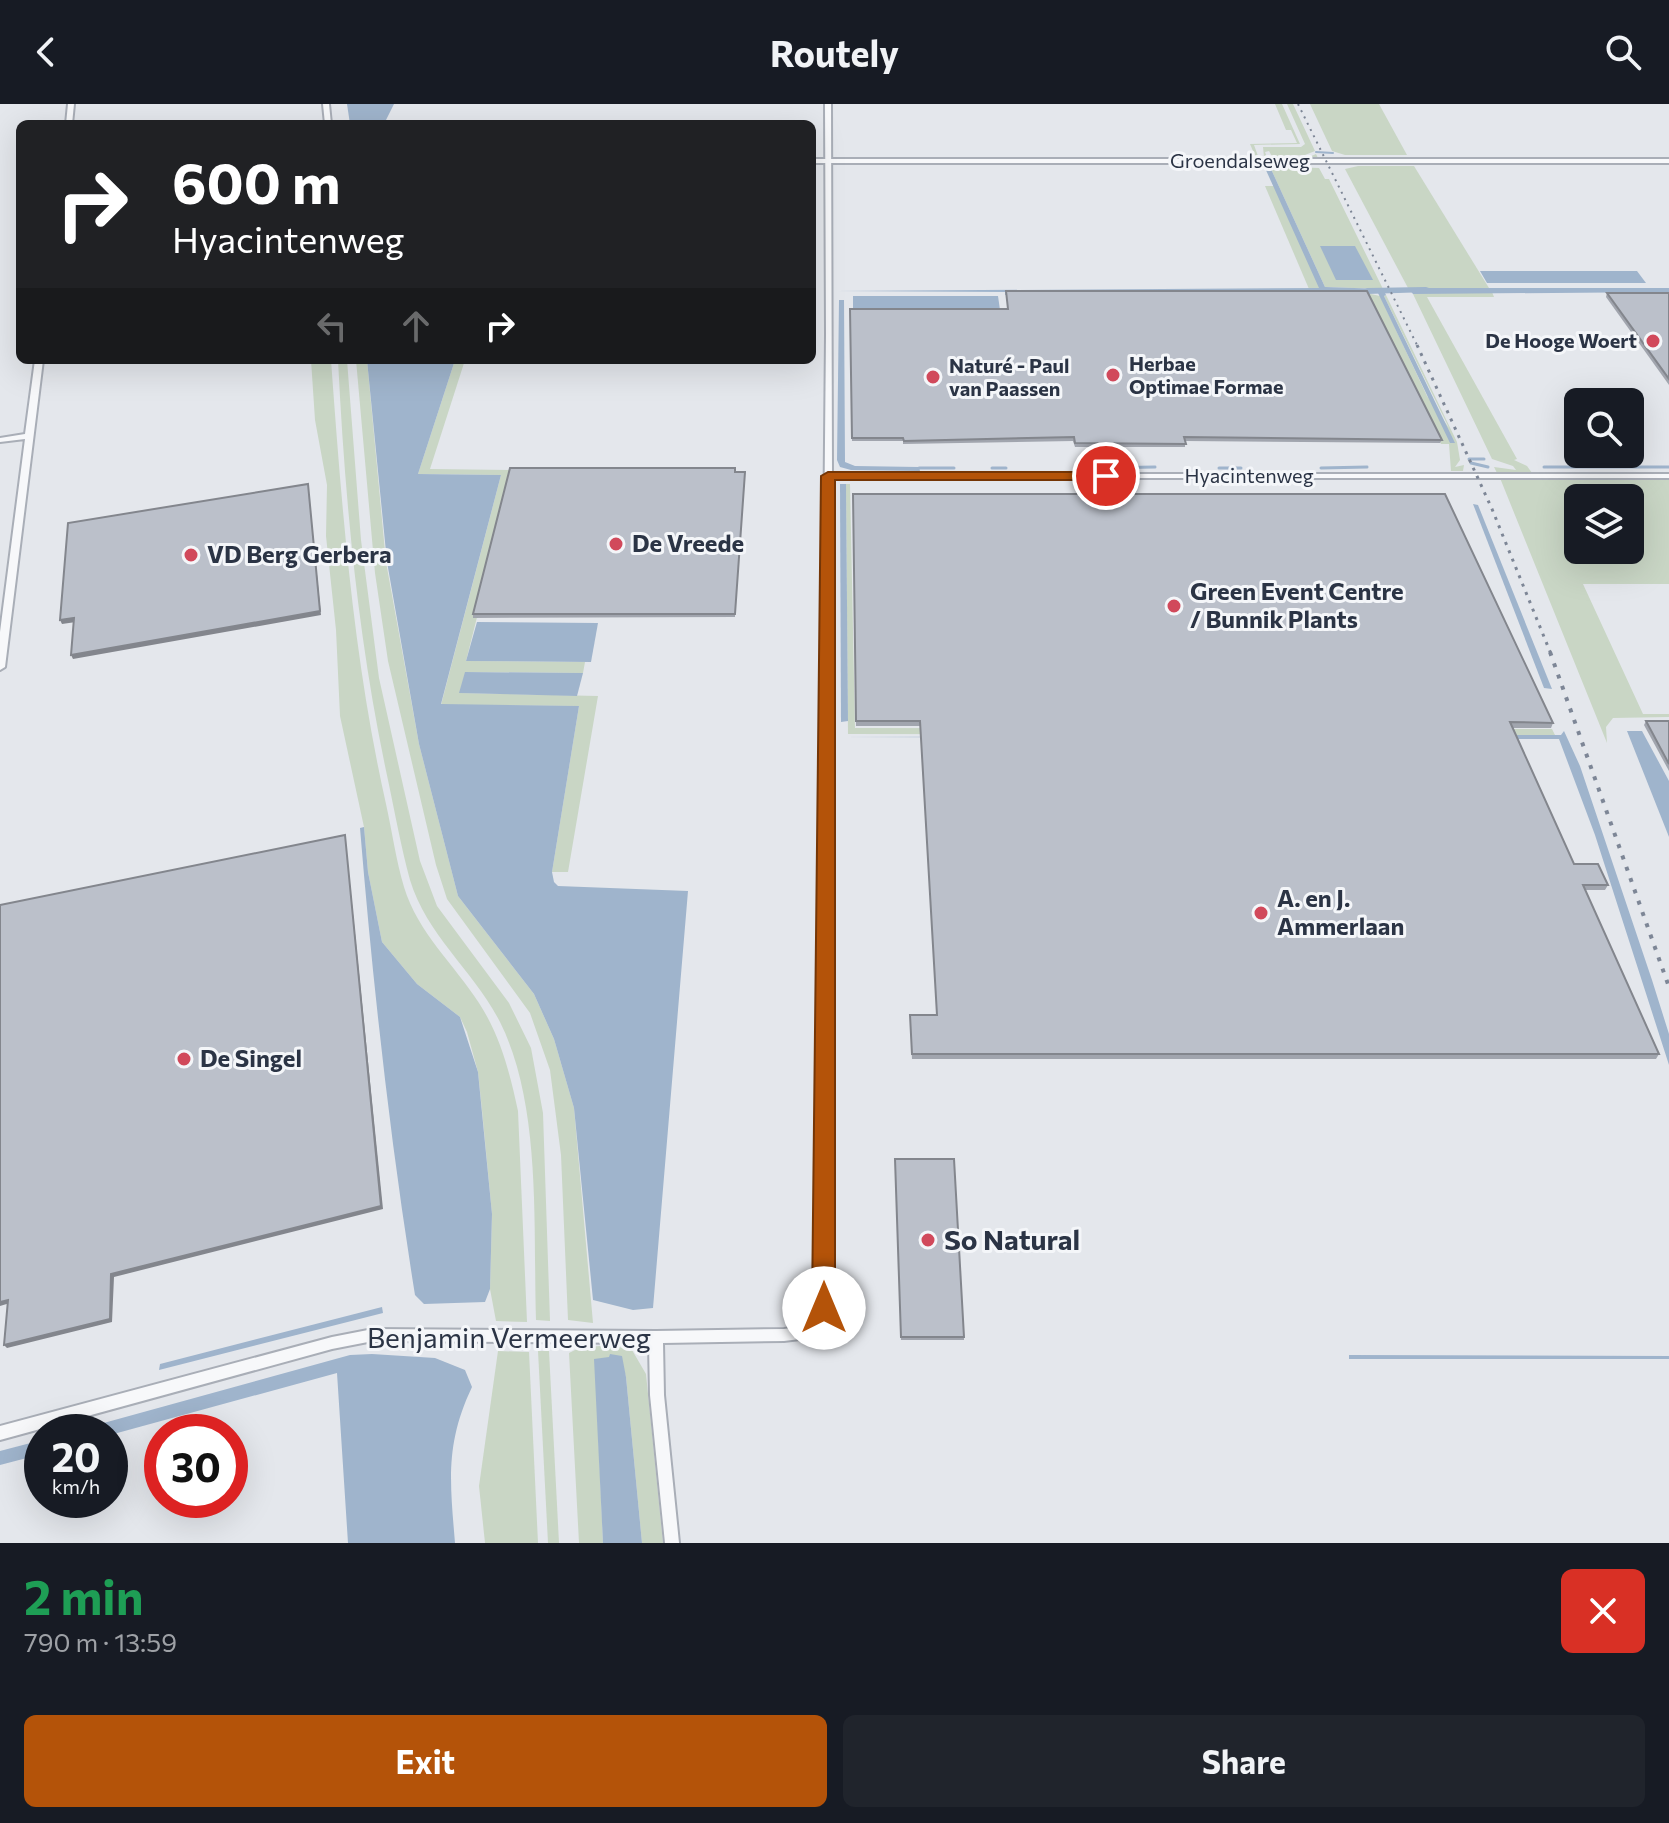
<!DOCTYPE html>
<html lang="en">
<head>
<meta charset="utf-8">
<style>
	body { margin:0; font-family:Commissioner,sans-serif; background:#20242c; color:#f1f3f6; height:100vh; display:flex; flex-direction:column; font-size:30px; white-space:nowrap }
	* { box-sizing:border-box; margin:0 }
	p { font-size:26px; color:#9ea1a6 }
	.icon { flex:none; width:44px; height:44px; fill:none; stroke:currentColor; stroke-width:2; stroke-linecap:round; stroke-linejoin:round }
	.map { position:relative; height:1439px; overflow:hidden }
	.side { display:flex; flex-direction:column; background:#171b24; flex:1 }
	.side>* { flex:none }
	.guide { position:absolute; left:16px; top:16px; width:800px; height:244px; border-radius:12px; box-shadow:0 8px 32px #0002; background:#202124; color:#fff; overflow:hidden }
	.controls { position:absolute; left:1564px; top:284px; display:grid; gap:16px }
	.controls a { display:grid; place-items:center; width:80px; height:80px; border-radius:12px; background:#171b24; box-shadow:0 8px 32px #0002; font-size:40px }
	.speed { position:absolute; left:24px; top:1310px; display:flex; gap:16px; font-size:40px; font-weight:700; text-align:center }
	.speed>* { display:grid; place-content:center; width:104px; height:104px; border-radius:50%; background:#171b24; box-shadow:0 8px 32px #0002; line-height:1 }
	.speed small { font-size:20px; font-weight:400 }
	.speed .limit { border:12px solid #d22; background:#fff; color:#111 }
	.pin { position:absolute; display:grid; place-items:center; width:68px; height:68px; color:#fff; margin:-34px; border:4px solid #fff; border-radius:50%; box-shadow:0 2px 8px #0007 }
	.me { position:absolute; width:88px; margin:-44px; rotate:0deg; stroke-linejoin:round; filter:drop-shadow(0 0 6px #0008) }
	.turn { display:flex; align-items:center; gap:28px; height:168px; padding:0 24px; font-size:36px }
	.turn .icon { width:104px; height:104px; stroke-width:2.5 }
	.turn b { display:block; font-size:56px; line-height:68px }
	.lanes { display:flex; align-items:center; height:76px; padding:0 24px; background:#0003; justify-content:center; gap:40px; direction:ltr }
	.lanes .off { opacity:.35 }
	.round { display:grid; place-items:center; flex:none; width:84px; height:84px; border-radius:12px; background:#20242c }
	.headline { display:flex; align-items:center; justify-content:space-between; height:136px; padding:0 24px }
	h1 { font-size:48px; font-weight:700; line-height:60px; color:#1e9e55 }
	.primary-button { display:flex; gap:16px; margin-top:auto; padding:16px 24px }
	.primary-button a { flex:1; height:92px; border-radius:12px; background:#b45309; color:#fff; font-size:32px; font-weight:700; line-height:92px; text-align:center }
	.primary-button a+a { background:#20242c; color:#f1f3f6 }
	header { display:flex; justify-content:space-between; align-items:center; height:104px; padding:0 24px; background:#171b24; font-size:36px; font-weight:700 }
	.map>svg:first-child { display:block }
	.green { fill:#c9d6c5; fill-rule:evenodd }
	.water { fill:#9fb4cc }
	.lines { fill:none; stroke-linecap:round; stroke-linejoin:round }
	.stream-far1 { stroke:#9fb4cc; stroke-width:2 }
	.stream { stroke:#9fb4cc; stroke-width:3 }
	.canal { fill:#9fb4cc; fill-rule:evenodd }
	.minor-casing { stroke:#a9aeb7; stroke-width:4 }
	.tertiary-casing { stroke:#a9aeb7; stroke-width:4 }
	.minor { fill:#f7f8fa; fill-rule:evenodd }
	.tertiary { fill:#f7f8fa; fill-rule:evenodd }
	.rail-far2 { stroke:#7d8696; stroke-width:2; stroke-dasharray:2 5; stroke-linecap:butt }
	.rail-far1 { stroke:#7d8696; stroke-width:3; stroke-dasharray:3 6; stroke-linecap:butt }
	.rail { stroke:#7d8696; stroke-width:4; stroke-dasharray:4 8; stroke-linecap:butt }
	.wall { fill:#a1a5ae }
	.shaded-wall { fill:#83868d }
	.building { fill:#bbc0ca; stroke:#83868d; stroke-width:2 }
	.route { fill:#b45309; stroke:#753606; stroke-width:2 }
	.poi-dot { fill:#d1495b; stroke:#f4f6f9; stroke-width:3 }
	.labels { text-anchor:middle; stroke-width:6; stroke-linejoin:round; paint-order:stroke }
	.far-street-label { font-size:20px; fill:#2b3445; stroke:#f4f6f9 }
	.far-poi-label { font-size:20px; font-weight:bold; fill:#2b3445; stroke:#f4f6f9; text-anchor:start }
	.poi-label { font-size:24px; font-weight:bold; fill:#2b3445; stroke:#f4f6f9; text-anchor:start }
	.near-poi-label { font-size:28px; font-weight:bold; fill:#2b3445; stroke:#f4f6f9; text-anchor:start }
	.near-street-label { font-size:28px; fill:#2b3445; stroke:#f4f6f9 }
</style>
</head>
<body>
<header><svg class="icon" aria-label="back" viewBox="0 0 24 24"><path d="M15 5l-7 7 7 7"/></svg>Routely<svg class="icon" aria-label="search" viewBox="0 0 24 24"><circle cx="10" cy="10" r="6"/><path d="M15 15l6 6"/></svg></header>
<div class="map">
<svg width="1669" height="1439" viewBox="0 0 1669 1439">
	<rect width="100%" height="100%" fill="#e4e7ec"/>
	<g class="green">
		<polygon points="1275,0 1282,0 1300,40 1254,41 1258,52 1264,53 1263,43 1301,43 1305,40 1287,0 1293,0 1315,47 1305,51 1276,52 1309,53 1316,50 1319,56 1274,56 1269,47 1265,48 1268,56 1256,54 1250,40 1297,39 1291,26 1286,26"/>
		<polygon points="1310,0 1379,0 1407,51 1345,51 1332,47"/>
		<polygon points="1264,62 1319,64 1325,75 1329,75 1383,185 1325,183 1271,65"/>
		<polygon points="1358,62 1414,62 1489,184 1408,184 1345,65"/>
		<polygon points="1265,82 1274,82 1320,184 1309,185"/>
		<polygon points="1425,188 1492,188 1494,193 1427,193 1517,355 1514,356 1527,362 1532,369 1497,369 1494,363 1516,366 1513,362 1492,355 1413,190"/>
		<polygon points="1366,189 1380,192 1427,292 1449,324 1384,192 1386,191 1457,338 1460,356 1455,363 1464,361 1463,367 1451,367 1449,340 1441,340"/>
		<path d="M311,256H331C342,406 353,553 386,700C392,727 396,756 404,783C418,829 454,860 479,899C500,931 510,969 518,1007L527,1218L496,1217L490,1185L492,1110L482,1006L478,968L467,928L460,913L417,880L382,838L368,768L364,723L340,612L336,526L326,432L327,381L315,316Z"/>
		<path d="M338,256H347L361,436L379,574L420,757L437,802L509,899L531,944L543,1009L550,1217L536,1216C533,1123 542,1002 500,918C474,867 427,832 410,776C401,743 395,709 388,676C358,537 345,397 338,256Z"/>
		<polygon points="356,256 367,256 386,458 419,640 458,792 534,890 554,935 574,1004 593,1219 568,1216 561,1051 550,966 530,909 447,795 436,761 388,557 375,469"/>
		<polygon points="455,256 465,256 430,365 514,366 466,557 585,558 583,569 466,568 460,589 598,592 568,768 552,768 579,602 441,601 501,371 418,370"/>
		<path d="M1500,374H1669V480H1583L1643,610H1669V613L1613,614L1606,623L1607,639ZM1578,394H1630V446H1578Z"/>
		<polygon points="846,380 850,380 855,624 1552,625 1555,631 848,630"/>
		<polygon points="610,1241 632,1246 646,1270 663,1439 642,1439 626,1273 621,1255 595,1255 603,1439 579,1439 569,1249 579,1244"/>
		<polygon points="498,1247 529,1248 538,1439 485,1439 479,1382"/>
		<polygon points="538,1247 549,1247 559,1439 548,1439"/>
	</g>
	<g class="water">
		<polygon points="347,0 394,0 384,20 350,20"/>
		<polygon points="1267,63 1271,65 1325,183 1383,185 1386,191 1384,192 1455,339 1450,339 1378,189 1005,191 1005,188 837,187 1319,184 1265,64"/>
		<polygon points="1320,142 1355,142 1373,176 1336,176"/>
		<polygon points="1480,167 1637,167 1646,179 1487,179"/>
		<polygon points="1408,184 1669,184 1669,188 1413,190"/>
		<polygon points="853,192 998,192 1000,206 853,206"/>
		<polygon points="839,196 844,196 845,358 855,362 919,363 920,367 851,366 840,363 837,356"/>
		<polygon points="367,256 455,256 418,370 501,371 441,600 579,602 552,768 554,778 558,782 688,787 653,1204 633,1206 593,1196 574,1004 554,935 534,890 458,792 419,640 387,458"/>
		<polygon points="840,380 846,380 848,617 841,618"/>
		<polygon points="1473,400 1478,401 1552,585 1544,584"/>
		<polygon points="477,518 598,519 591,558 466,557"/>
		<polygon points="465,568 583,569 577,592 459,589"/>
		<polygon points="1564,627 1580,662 1652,876 1669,930 1669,961 1595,731 1559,635 841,633 1561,631"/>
		<polygon points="1627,627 1642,627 1669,677 1669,733"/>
		<path d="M364,723L368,768L382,838L417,880L460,913L478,968L492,1110L490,1185L485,1198L424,1200L415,1191C390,1036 373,881 360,724Z"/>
		<polygon points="382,1203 383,1209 159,1266 160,1260"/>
		<path d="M372,1250L435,1254L465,1266L472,1283C445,1340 450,1378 455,1439H348L337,1269L110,1331V1328H71L350,1251Z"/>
		<polygon points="610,1250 622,1252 626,1273 642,1439 603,1439 594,1255 609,1253"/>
		<polygon points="1349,1251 1669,1252 1669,1255 1349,1255"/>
		<polygon points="42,1336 42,1350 0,1361 0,1347"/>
	</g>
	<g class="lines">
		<polyline class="stream-far1" points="1316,48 1333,49"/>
		<g class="stream">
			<polyline points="1469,355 1484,355"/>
			<polyline points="1471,359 1488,363"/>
			<polyline points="1544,363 1669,363"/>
			<polyline points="919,364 954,364"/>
			<polyline points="992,364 1006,364"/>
			<polyline points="1099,364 1155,363"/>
			<polyline points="1219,364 1241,364"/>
			<polyline points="1321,364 1367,363"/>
		</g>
		<polygon class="canal" points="1426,183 1429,184 1429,188 1367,190 1362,187 1367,184"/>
		<defs>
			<g id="minor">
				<polygon points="68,0 74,0 72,20 66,20"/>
				<polygon points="825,0 831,0 832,370 1669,370 1669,374 832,374 831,1204 824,1223 808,1234 784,1237 663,1239 664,1291 679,1439 665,1439 650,1291 649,1239 373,1237 332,1245 0,1336 0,1322 332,1233 373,1225 656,1227 784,1225 805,1222 814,1215 817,1204 826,230"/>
				<polygon points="35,256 43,256 5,563 0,566 0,528 25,335 0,338 0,334 25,330"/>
			</g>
			<g id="tertiary">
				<polygon points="323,0 329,0 331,20 325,20"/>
				<rect x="812" y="55" width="857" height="4"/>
			</g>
		</defs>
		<use href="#minor" class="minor-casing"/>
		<use href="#tertiary" class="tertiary-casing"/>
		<use href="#minor" class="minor"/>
		<use href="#tertiary" class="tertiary"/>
		<polyline class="rail-far2" points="1298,0 1418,243"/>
		<polyline class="rail-far1" points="1417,241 1492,405 1551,550"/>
		<polyline class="rail" points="1550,548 1669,883"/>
	</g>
	<g class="wall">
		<polygon points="1006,187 1442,336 1440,339 1185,337 1185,343 1075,343 1073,337 903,340 903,337 852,337 850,205 1008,205"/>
		<polygon points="1607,189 1669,189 1669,281 1606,193"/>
		<polygon points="735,364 735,513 473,514 473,510"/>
		<polygon points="853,390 1553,619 1551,624 1513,624 1574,760 1608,781 1605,786 1585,786 1659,950 1656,955 912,955 910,916 937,911 920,622 856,622"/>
		<polygon points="1646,617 1669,617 1669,667 1644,621"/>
		<polygon points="895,1055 964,1233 964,1236 901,1236"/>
	</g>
	<g class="shaded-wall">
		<polygon points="308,380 321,511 73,555 71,551"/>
		<polygon points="74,514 76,518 62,520 60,516"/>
		<polygon points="345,731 383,1105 114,1173 112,1218 7,1244 4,1241 111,1170"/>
		<polygon points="8,1196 10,1199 0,1202 0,1198"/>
	</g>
	<g class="building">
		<polygon points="1006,187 1367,187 1442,336 1184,333 1186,340 1075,339 1074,333 904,337 903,334 852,334 850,205 1008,205"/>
		<polygon points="1607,189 1669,189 1669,275"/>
		<polygon points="510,364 735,364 735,368 745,368 735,510 473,510"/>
		<polygon points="308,380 320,507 71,551 74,514 60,516 68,419"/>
		<polygon points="853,390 1445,390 1553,619 1510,618 1574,760 1598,760 1608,781 1583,781 1659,950 912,950 910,911 937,911 920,617 856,617"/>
		<polygon points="1646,617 1669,617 1669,660"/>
		<polygon points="345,731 381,1102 111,1170 110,1215 4,1241 8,1196 0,1198 0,801"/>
		<polygon points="895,1055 954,1055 964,1233 901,1233"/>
	</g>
	<polygon class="route" points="828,368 1106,368 1114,372 1106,376 835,376 835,1204 832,1212 824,1215 815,1212 812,1204 821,372"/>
	<g class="poi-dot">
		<circle cx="1653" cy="237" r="8"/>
		<circle cx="1113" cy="271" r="8"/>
		<circle cx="933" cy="273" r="8"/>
		<circle cx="616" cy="440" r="8"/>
		<circle cx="191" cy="451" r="8"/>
		<circle cx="1174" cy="502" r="8"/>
		<circle cx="1261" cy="809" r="8"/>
		<circle cx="184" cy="955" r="8"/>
		<circle cx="928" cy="1136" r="8"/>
	</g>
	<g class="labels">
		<g class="far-street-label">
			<text x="1240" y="64">Groendalseweg</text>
			<text x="1249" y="379">Hyacintenweg</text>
		</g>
		<g class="far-poi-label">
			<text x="1637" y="244" text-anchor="end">De Hooge Woert</text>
			<text x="1129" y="267">Herbae<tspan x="1129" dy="23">Optimae Formae</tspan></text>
			<text x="949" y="269">Naturé - Paul<tspan x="949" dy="23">van Paassen</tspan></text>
		</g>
		<g class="poi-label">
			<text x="632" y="448">De Vreede</text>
			<text x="207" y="459">VD Berg Gerbera</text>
			<text x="1190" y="496">Green Event Centre<tspan x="1190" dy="28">/ Bunnik Plants</tspan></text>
			<text x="1277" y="803">A. en J.<tspan x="1277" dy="28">Ammerlaan</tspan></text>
			<text x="200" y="963">De Singel</text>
		</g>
		<g class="near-poi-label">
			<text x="944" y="1146">So Natural</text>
		</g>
		<g class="near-street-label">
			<text x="509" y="1244">Benjamin Vermeerweg</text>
		</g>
	</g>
</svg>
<div class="controls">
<a><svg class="icon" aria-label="search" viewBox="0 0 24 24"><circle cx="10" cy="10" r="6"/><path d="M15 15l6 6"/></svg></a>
<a><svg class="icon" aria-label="layers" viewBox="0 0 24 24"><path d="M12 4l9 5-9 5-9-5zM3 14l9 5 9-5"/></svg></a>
</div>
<div class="speed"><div>20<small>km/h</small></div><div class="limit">30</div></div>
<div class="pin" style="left:1106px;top:372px;background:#d93025"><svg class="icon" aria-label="arrive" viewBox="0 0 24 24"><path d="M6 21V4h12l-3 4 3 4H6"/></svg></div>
<svg class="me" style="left:824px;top:1204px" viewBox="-20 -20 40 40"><circle r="19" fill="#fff"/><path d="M0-13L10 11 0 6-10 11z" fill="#b45309"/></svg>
<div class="guide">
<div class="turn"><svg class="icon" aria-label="right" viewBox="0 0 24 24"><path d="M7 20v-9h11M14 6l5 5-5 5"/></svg><div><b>600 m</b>Hyacintenweg</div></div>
<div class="lanes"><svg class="icon off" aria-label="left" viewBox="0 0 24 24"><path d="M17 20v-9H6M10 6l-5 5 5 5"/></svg><svg class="icon off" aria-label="ahead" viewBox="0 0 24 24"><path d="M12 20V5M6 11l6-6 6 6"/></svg><svg class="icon" aria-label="right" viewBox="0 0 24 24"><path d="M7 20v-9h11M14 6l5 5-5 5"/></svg></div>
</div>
</div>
<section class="side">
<div class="headline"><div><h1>2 min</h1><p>790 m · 13:59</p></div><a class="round" style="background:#d93025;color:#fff"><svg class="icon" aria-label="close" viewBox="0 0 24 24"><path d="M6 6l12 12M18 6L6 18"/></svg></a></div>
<div class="primary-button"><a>Exit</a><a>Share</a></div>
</section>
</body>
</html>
